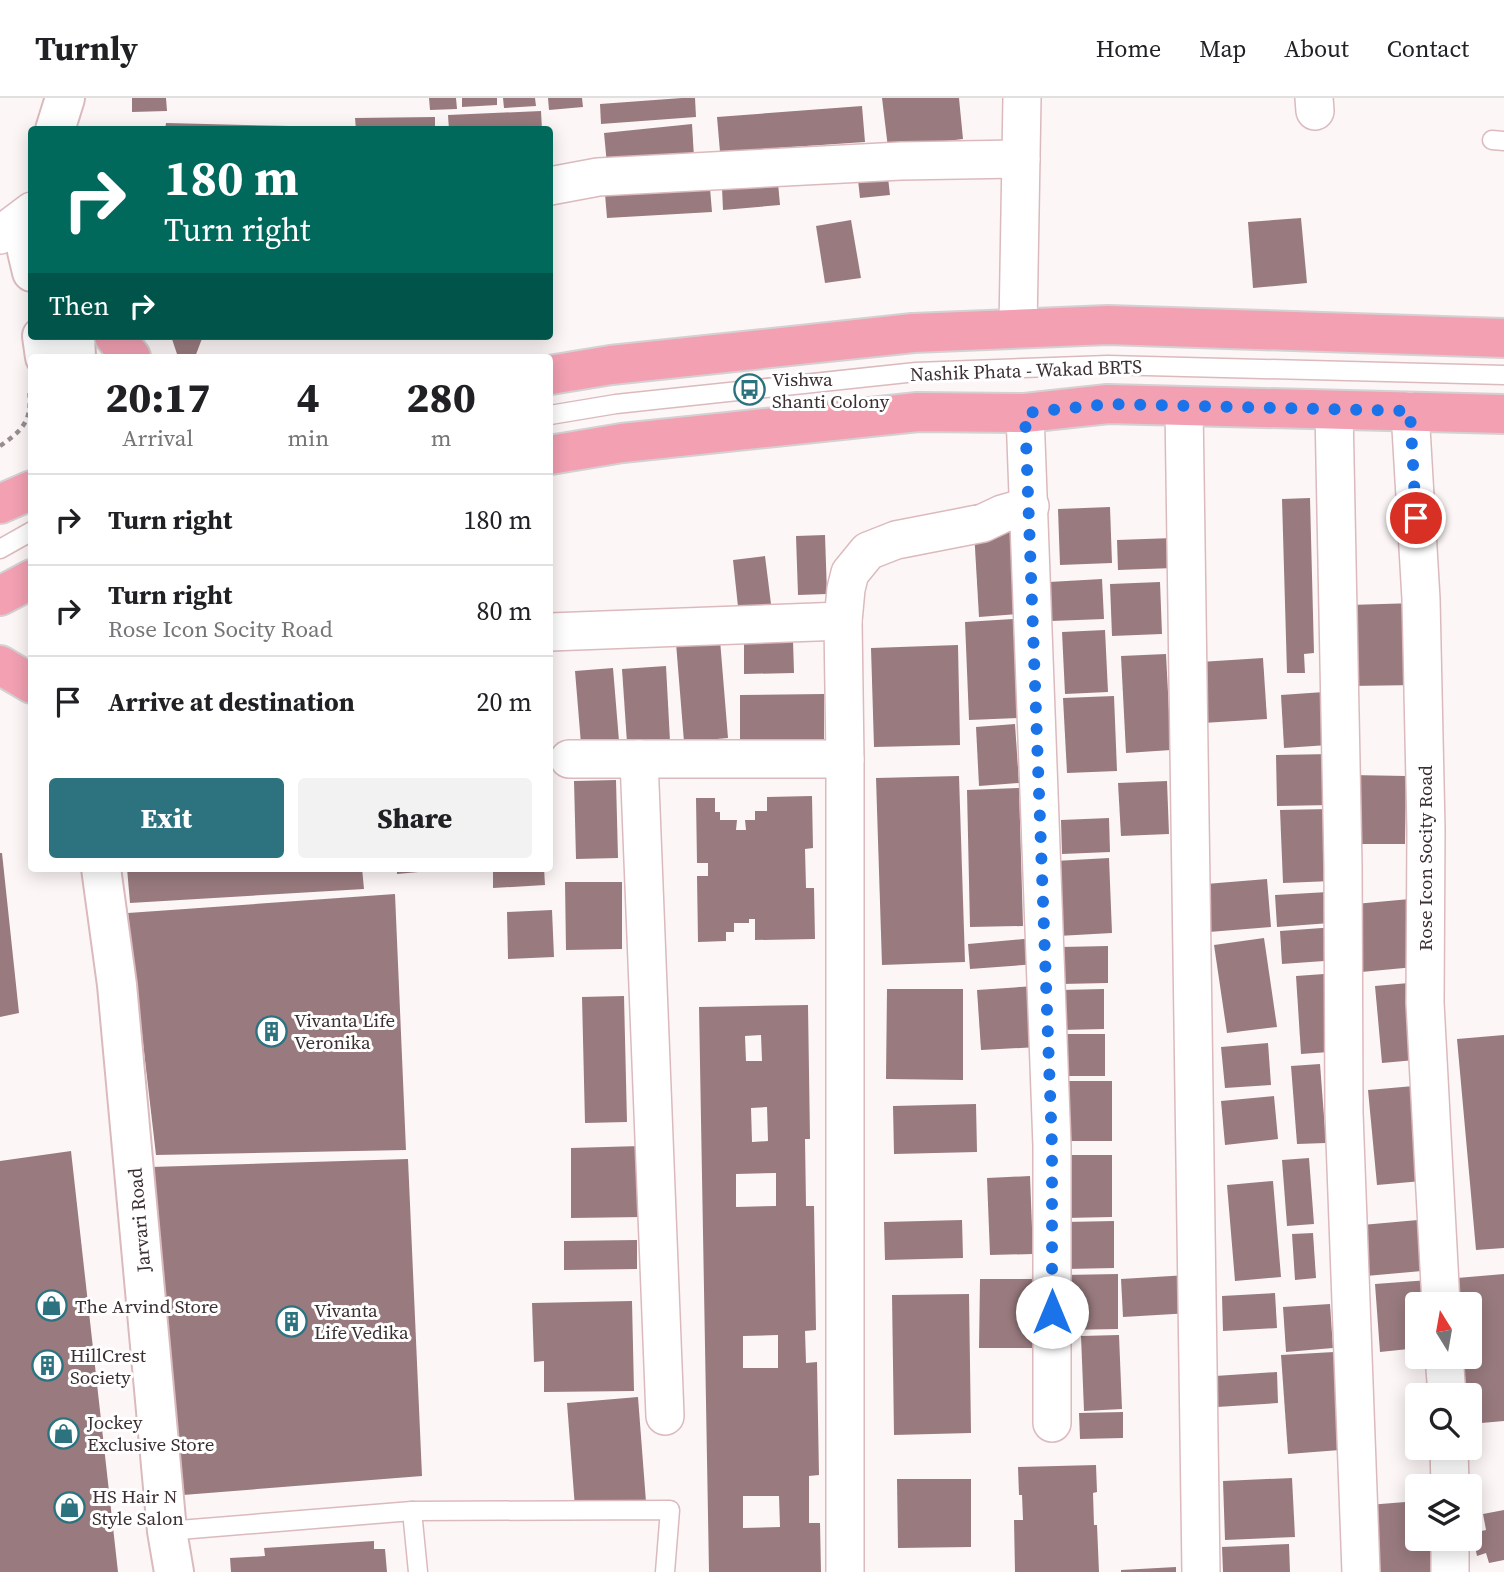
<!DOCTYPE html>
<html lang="en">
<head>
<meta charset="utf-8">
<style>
	body { margin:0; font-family:"Source Serif 4",serif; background:#f2f2f2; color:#202124; height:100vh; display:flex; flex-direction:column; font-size:26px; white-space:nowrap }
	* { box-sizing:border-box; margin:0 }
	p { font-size:23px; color:#757577 }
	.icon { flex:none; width:38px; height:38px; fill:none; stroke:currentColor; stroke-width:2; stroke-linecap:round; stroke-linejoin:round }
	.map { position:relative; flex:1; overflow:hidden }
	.drawer { position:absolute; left:28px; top:256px; width:525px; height:518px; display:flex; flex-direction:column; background:#fff; border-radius:7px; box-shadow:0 4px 18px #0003 }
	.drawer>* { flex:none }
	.hud { position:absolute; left:28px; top:28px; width:525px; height:214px; border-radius:7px; box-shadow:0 4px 18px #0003; background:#00695c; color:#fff; overflow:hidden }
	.needle { width:46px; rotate:349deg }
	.tools { position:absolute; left:1405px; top:1194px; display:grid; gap:14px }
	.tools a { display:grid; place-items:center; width:77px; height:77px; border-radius:7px; background:#fff; box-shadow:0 4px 18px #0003; font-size:35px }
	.pin { position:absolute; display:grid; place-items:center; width:60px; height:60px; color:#fff; margin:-30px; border:4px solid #fff; border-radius:50%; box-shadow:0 2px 7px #0007 }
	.me { position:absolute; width:77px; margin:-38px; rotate:0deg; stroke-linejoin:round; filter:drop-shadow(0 0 5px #0008) }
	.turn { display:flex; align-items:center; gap:24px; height:147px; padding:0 21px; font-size:32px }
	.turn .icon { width:91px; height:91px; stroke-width:2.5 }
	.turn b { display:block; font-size:49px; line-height:60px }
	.then { display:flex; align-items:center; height:66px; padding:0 21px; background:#0003; gap:14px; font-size:26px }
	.eta { display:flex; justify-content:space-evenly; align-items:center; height:119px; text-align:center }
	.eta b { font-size:42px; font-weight:800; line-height:49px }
	.button { display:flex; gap:14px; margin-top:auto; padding:14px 21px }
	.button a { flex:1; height:80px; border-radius:7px; background:#2c737f; color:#fff; font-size:28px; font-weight:800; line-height:80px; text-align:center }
	.button a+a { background:#f2f2f2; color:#202124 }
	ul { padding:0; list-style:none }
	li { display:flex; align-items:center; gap:21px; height:91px; padding:0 21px; border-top:2px solid #e0e0e0 }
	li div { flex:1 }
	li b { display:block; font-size:26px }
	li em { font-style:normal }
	header { display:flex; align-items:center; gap:42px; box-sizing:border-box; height:98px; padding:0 35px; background:#fff; border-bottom:2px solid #e0e0e0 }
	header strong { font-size:33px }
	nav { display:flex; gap:38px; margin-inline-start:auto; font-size:24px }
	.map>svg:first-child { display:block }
	.building { fill:#997b7f; fill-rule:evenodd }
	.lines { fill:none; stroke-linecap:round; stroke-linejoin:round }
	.lane-casing { stroke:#dbbabe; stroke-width:21 }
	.street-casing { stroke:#dbbabe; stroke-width:40 }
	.secondary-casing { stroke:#dbbabe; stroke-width:42 }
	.primary-casing { stroke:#d4d1d2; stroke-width:42 }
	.path { stroke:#988e90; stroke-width:4.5; stroke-dasharray:5 5; stroke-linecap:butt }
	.lane { stroke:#fff; stroke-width:18 }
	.street { stroke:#fff; stroke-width:37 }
	.secondary { stroke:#fff; stroke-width:38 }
	.primary { stroke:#f2a0b2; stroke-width:38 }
	.route { stroke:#1a73e8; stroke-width:12; stroke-dasharray:0 21.6 }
	.labels { text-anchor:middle; stroke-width:6; stroke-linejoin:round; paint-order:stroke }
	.street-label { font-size:19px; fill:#3c2f31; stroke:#fff }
	.poi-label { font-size:19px; fill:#3c2f31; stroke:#fff; text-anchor:start }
</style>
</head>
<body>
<header>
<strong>Turnly</strong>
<nav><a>Home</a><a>Map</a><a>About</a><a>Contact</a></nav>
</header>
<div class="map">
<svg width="1504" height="1474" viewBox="0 0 1504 1474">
	<rect width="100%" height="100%" fill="#fdf6f7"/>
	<g class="building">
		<polygon points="132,0 166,0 167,13 132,14"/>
		<polygon points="429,0 456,0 457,11 430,12"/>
		<polygon points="462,0 497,0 497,7 462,9"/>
		<polygon points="503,0 535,0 536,8 504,10"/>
		<polygon points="548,0 582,0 583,9 549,12"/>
		<polygon points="682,0 695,0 696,19 601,26 600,6"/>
		<polygon points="882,0 959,0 963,41 888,50"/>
		<polygon points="862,8 865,44 720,54 717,19"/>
		<polygon points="541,13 542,32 449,32 448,17"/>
		<polygon points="435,19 435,32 356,32 355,20"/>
		<polygon points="166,25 290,28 290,32 165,32"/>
		<polygon points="692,26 694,59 607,67 604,35"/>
		<polygon points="887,71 890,97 860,100 857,73"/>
		<polygon points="778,85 780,107 723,112 722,90"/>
		<polygon points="710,90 712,114 607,120 605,96"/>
		<polygon points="1301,120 1307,185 1253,190 1248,124"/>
		<polygon points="851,122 861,180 825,185 816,128"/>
		<polygon points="171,238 203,238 195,259 178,259"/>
		<polygon points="1310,400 1314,555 1304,556 1305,575 1287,575 1282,401"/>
		<polygon points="1110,409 1112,465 1060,467 1058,411"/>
		<polygon points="1026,430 1030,515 979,519 974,433"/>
		<polygon points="825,437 827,496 798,497 796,438"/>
		<polygon points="1173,440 1174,470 1118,472 1117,442"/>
		<polygon points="765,458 772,514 739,518 733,462"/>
		<polygon points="1102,481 1104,521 1051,523 1049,484"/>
		<polygon points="1160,484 1162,536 1112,538 1110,486"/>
		<polygon points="1416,505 1417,587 1350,588 1349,507"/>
		<polygon points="1013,521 1018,620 969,622 965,524"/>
		<polygon points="1105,532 1108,594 1065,596 1062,534"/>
		<polygon points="720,542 728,640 684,644 676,545"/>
		<polygon points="793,542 794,575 744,576 744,543"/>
		<polygon points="958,547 960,647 874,649 871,550"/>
		<polygon points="1166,556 1171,652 1126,655 1121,558"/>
		<polygon points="1263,560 1267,621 1203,625 1200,564"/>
		<polygon points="666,568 670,643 627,645 622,571"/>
		<polygon points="613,570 619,643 581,646 575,573"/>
		<polygon points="1324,594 1328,647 1284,650 1281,597"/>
		<polygon points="824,596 824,648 740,649 740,597"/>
		<polygon points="1114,598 1117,673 1067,675 1063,600"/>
		<polygon points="1015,626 1019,685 979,688 976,629"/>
		<polygon points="1330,656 1331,707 1277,708 1276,657"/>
		<polygon points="1351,677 1406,678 1405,746 1351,746"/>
		<polygon points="959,678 965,864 882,867 876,680"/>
		<polygon points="616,682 618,760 576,761 574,683"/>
		<polygon points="1167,683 1169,736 1121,738 1118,685"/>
		<polygon points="1019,690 1023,828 970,829 967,692"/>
		<polygon points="812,698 813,750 805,751 806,790 814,790 815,841 755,842 755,821 749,821 749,825 734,825 734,834 726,834 726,843 698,844 697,778 708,778 708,765 697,765 696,700 715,700 715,714 720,714 720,722 737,722 736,732 746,732 745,722 755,722 755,713 767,713 767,699"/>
		<polygon points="1329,711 1332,783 1283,785 1280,712"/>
		<polygon points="1109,720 1110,754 1062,756 1061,722"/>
		<polygon points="0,755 2,755 19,915 0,919"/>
		<polygon points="1109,760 1112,835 1058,838 1055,763"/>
		<polygon points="127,770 362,770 364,791 130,805"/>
		<polygon points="397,770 428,770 429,773 397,776"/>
		<polygon points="493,770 544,770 545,787 493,790"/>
		<polygon points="1267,781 1271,829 1209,834 1206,786"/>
		<polygon points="565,784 622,784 622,851 566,852"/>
		<polygon points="1328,794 1330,825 1277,829 1275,797"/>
		<polygon points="395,796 406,1052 156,1057 128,815"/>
		<polygon points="1410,801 1415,869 1361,874 1355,806"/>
		<polygon points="552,812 554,859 508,861 507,814"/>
		<polygon points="1336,829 1338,862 1282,866 1280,833"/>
		<polygon points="1034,840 1037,866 970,871 968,846"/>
		<polygon points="1264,840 1277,929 1227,935 1214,847"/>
		<polygon points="1108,848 1108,885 1061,886 1061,849"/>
		<polygon points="1324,876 1329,954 1301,956 1296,878"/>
		<polygon points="1409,885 1415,962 1382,965 1375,888"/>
		<polygon points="1035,888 1039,949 981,952 977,892"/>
		<polygon points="887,891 963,891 963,982 886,981"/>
		<polygon points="1104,891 1104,931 1061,932 1061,892"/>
		<polygon points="624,898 627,1024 585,1025 582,899"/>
		<path d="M808,907L810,1041H805L806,1108H814L816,1232L805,1233L806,1265L817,1264L819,1377L809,1378V1425H820L821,1474H709L699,909ZM761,937L762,963H746L745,938ZM767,1009L768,1043L752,1044L751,1010ZM776,1075V1108L736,1109V1076ZM778,1237V1270H743V1238ZM743,1398H779L780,1429L743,1430Z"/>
		<rect x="1058" y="936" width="47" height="42"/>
		<polygon points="1504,937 1504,1150 1476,1152 1457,941"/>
		<polygon points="1268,945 1271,987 1225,990 1221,949"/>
		<polygon points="1320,966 1326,1045 1297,1046 1291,968"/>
		<rect x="1065" y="983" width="47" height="60"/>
		<polygon points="1414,988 1422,1083 1377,1087 1368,992"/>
		<polygon points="1274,998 1278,1041 1225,1047 1221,1003"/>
		<polygon points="976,1006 977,1054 894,1056 893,1008"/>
		<polygon points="641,1048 642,1119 571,1120 571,1050"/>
		<polygon points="71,1053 118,1474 0,1474 0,1063"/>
		<polygon points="1064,1057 1112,1057 1112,1119 1065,1120"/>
		<polygon points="1309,1060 1314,1126 1287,1128 1282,1062"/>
		<polygon points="408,1061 422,1378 183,1397 151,1069"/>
		<polygon points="1030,1078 1033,1156 990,1157 987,1080"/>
		<polygon points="1273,1083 1281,1179 1235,1183 1227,1087"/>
		<polygon points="962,1122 963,1160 885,1162 884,1124"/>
		<polygon points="1418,1122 1422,1173 1366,1178 1362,1127"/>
		<polygon points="1114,1123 1114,1170 1066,1171 1065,1124"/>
		<polygon points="1313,1135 1316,1180 1295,1182 1292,1136"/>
		<polygon points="637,1142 637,1171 564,1172 564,1143"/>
		<polygon points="1118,1176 1118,1231 1064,1232 1064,1177"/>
		<polygon points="1504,1176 1504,1323 1470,1326 1470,1297 1466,1297 1463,1258 1470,1258 1470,1206 1459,1206 1457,1180"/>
		<polygon points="1188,1177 1191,1215 1123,1219 1121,1181"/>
		<polygon points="980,1181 1034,1181 1033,1250 979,1250"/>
		<polygon points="1429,1182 1431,1206 1418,1206 1418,1250 1380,1254 1375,1186"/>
		<polygon points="1275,1195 1277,1230 1223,1233 1222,1198"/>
		<polygon points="969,1196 971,1335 894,1337 892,1197"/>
		<polygon points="632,1203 634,1293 544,1294 544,1263 534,1264 532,1205"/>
		<polygon points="1330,1206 1333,1250 1286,1254 1283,1209"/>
		<polygon points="1119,1237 1122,1311 1084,1313 1081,1238"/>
		<polygon points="1334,1254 1340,1352 1288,1356 1281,1257"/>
		<polygon points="1277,1274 1278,1305 1217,1309 1215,1278"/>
		<polygon points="638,1299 646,1404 575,1410 567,1305"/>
		<polygon points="1123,1314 1123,1340 1080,1341 1079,1315"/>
		<polygon points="1096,1367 1097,1394 1093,1395 1094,1427 1097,1427 1099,1474 1015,1474 1014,1422 1023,1422 1022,1397 1019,1397 1018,1369"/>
		<polygon points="1292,1380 1295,1439 1225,1442 1223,1383"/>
		<polygon points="897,1381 971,1381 971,1449 898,1450"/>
		<polygon points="1418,1403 1418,1440 1435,1440 1438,1474 1374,1474 1368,1407"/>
		<polygon points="1504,1412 1504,1462 1489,1465 1486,1455 1477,1458 1472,1435 1486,1432 1483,1416"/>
		<polygon points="374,1443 374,1451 385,1451 387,1474 231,1474 230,1460 265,1458 264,1450"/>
		<polygon points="1289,1446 1290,1474 1223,1474 1222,1449"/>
		<polygon points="1176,1469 1176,1474 1121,1474 1121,1472"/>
	</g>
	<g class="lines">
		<defs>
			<g id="lane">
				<polyline points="1492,42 1504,43"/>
				<polyline points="550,317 616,306 916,274 1108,267 1504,277"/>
				<polyline points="0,451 32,433"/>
				<polyline points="412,1413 670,1412 665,1474"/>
				<polyline points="167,1433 412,1413 418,1474"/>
			</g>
			<g id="street">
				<polyline points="1314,0 1315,13"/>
				<polyline points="550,88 598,79 901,63 1021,61"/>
				<polyline points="0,137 32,113"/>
				<polyline points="1018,230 1022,0"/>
				<polyline points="1184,308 1201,1474"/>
				<polyline points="1334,312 1343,767 1344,1015 1361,1474"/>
				<polyline points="1410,313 1421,501 1426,731 1425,905 1441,1206"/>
				<polyline points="1025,315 1052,1048 1052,1325"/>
				<polyline points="550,534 843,523"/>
				<polyline points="569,661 845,661"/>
				<polyline points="639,661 665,1318"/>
				<polyline points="1444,1258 1447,1297"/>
				<polyline points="1449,1349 1450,1388"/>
				<polyline points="1450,1440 1450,1474"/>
				<polyline points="845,1474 845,661 843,523 846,491 850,475 868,453 896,442 983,425 1002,416 1030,408"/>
			</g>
			<g id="secondary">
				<polyline points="55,32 65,0"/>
				<polyline points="32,145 27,153 32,174"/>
				<polyline points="42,238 45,259"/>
				<polyline points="75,238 76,259"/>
				<polyline points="101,770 117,887 167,1433 174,1474"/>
			</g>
			<g id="primary">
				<polyline points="114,238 131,259"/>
				<polyline points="550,277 611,267 913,235 1108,227 1504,240"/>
				<polyline points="550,357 622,345 918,314 1025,315 1108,306 1504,316"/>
				<polyline points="0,406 32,392"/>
				<polyline points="0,498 32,481"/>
				<polyline points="0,567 32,586"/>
			</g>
		</defs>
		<use href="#lane" class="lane-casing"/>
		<use href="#street" class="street-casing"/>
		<use href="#secondary" class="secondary-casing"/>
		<use href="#primary" class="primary-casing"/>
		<path class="path" d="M0,348C23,332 33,322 29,291"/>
		<use href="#lane" class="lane"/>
		<use href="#street" class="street"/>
		<use href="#secondary" class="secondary"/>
		<use href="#primary" class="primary"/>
	</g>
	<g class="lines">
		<polyline class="route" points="1052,1214 1052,1048 1025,315 1108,306 1410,313 1416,420"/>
	</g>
	<defs>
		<symbol id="bus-ring" viewBox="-11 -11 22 22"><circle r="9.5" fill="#fff" stroke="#2c737f" stroke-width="1.5"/><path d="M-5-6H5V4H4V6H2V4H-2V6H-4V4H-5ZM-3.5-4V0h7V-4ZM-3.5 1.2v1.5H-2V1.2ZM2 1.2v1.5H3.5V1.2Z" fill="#2c737f"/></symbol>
		<symbol id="building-ring" viewBox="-11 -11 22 22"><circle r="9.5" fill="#fff" stroke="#2c737f" stroke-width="1.5"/><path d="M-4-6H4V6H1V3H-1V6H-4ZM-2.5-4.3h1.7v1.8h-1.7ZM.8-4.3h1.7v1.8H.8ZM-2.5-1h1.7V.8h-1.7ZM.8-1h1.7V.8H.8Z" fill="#2c737f"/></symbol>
		<symbol id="shop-ring" viewBox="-11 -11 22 22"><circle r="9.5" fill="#fff" stroke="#2c737f" stroke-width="1.5"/><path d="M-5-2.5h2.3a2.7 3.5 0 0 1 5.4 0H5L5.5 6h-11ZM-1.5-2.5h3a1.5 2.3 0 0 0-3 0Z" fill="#2c737f"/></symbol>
	</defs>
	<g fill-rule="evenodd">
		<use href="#bus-ring" x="732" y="274" width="35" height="35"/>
		<use href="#building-ring" x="254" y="916" width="35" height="35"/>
		<use href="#shop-ring" x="34" y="1190" width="35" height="35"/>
		<use href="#building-ring" x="274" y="1206" width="35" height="35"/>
		<use href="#building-ring" x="30" y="1250" width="35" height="35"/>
		<use href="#shop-ring" x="46" y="1318" width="35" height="35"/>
		<use href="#shop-ring" x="52" y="1392" width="35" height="35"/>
	</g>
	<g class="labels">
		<g class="street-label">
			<text transform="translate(1026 272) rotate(-2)" y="7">Nashik Phata - Wakad BRTS</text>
			<text transform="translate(1425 760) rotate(-90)" y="7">Rose Icon Socity Road</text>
			<text transform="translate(139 1122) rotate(-95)" y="7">Jarvari Road</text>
		</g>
		<g class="poi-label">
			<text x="772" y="288">Vishwa<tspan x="772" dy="22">Shanti Colony</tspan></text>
			<text x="294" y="929">Vivanta Life<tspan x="294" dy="22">Veronika</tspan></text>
			<text x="75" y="1215">The Arvind Store</text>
			<text x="314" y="1219">Vivanta<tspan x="314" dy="22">Life Vedika</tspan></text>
			<text x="70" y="1264">HillCrest<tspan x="70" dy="22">Society</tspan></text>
			<text x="87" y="1331">Jockey<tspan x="87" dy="22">Exclusive Store</tspan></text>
			<text x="92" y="1405">HS Hair N<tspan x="92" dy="22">Style Salon</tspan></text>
		</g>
	</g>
</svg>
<div class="tools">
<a><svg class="needle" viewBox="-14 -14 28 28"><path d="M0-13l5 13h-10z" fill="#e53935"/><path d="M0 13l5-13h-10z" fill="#757577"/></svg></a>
<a><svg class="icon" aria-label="search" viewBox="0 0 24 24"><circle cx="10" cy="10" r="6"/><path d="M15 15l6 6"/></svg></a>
<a><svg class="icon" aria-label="layers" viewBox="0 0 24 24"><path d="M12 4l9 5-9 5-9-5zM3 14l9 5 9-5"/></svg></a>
</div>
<div class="pin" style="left:1416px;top:420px;background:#d93025"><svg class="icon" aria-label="arrive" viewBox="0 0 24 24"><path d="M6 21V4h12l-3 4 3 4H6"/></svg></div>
<svg class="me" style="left:1052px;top:1214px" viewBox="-20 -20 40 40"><circle r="19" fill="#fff"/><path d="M0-13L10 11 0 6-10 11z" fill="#1a73e8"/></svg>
<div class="hud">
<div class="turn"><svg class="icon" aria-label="right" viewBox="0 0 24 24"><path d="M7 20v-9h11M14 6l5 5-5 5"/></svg><div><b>180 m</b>Turn right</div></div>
<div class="then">Then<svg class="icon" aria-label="right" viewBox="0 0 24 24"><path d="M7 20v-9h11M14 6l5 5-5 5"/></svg></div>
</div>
<section class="drawer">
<div class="eta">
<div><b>20:17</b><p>Arrival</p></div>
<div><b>4</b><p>min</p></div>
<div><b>280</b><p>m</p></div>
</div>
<ul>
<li><svg class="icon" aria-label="right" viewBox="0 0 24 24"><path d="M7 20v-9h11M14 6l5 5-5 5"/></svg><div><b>Turn right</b></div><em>180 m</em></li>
<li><svg class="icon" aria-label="right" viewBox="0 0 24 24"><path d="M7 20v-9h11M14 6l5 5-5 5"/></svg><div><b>Turn right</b><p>Rose Icon Socity Road</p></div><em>80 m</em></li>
<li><svg class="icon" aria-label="arrive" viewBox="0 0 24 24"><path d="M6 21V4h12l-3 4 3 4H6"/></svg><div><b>Arrive at destination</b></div><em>20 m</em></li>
</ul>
<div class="button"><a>Exit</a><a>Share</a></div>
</section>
</div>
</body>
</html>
